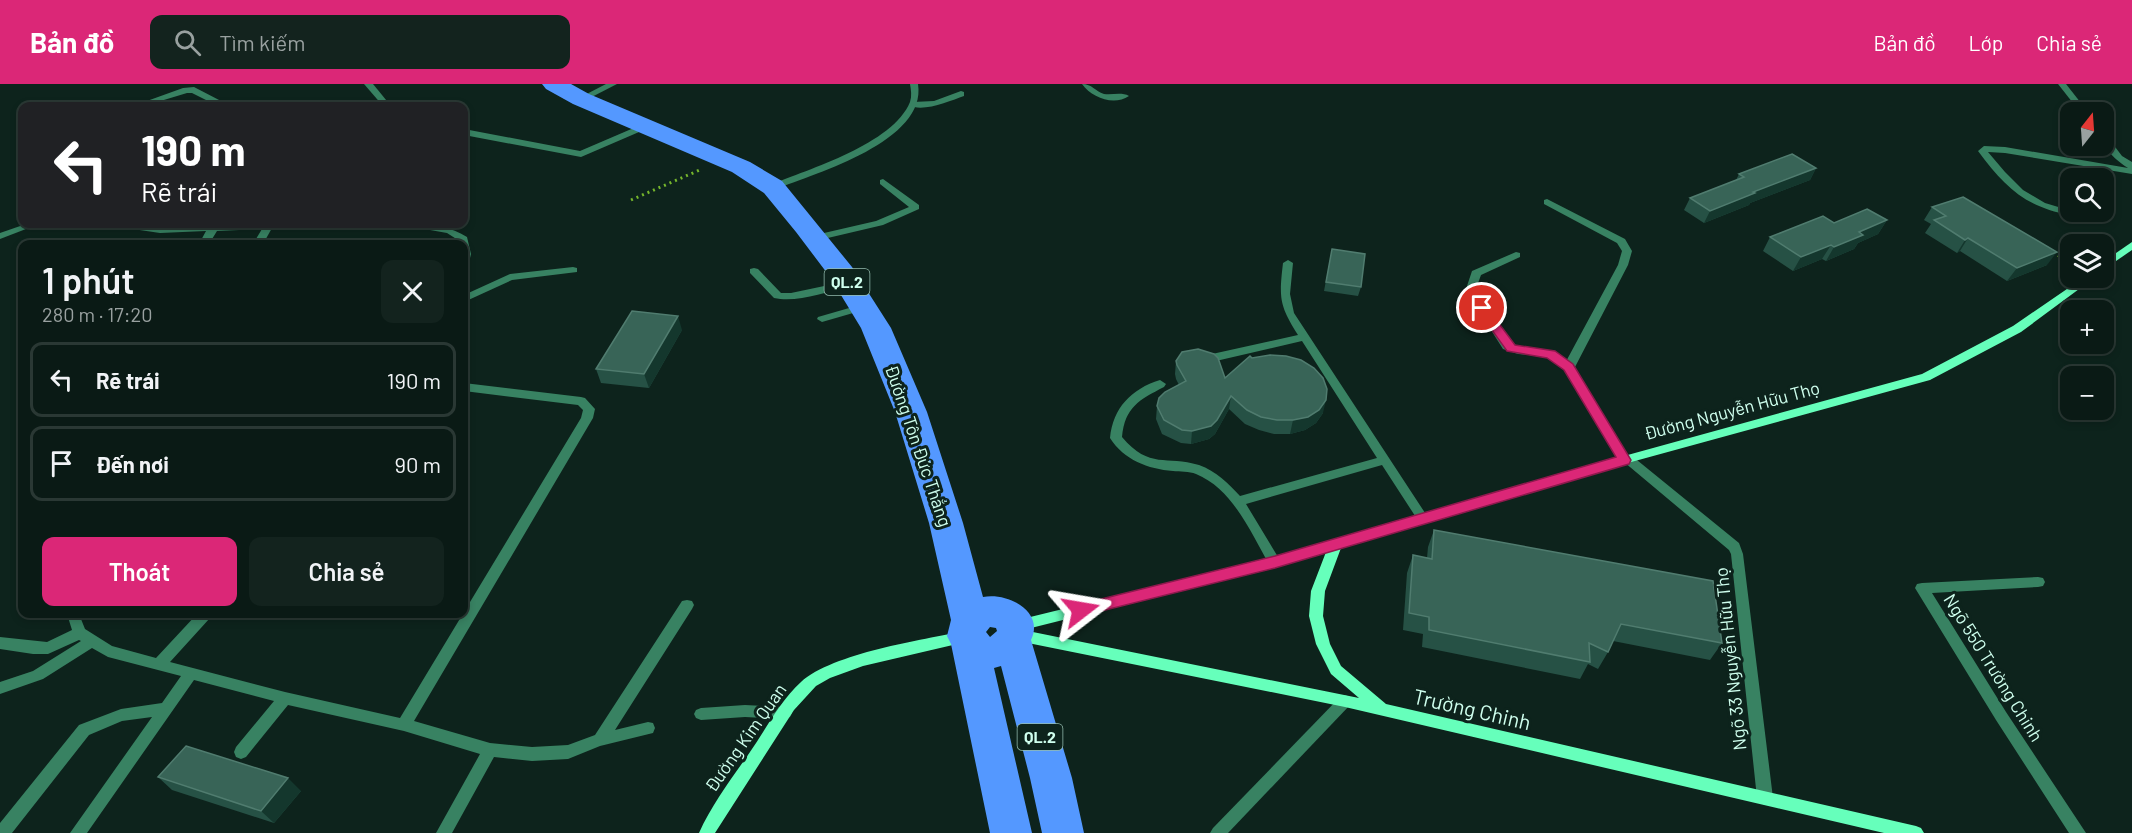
<!DOCTYPE html>
<html lang="vi">
<head>
<meta charset="utf-8">
<style>
	body { margin:0; font-family:Barlow,sans-serif; background:#13231e; color:#f1f3f6; height:100vh; display:flex; flex-direction:column; font-size:22px; white-space:nowrap }
	* { box-sizing:border-box; margin:0 }
	p { font-size:20px; color:#99a1a0 }
	.icon { flex:none; width:33px; height:33px; fill:none; stroke:currentColor; stroke-width:2; stroke-linecap:round; stroke-linejoin:round }
	.map { position:relative; flex:1; overflow:hidden }
	.details { position:absolute; left:18px; top:156px; width:450px; height:378px; display:flex; flex-direction:column; background:#0a1a15; border-radius:12px; box-shadow:0 3px 9px #0003,0 0 0 2px #2a3834 }
	.details>* { flex:none }
	.banner { position:absolute; left:18px; top:18px; width:450px; height:126px; border-radius:12px; box-shadow:0 3px 9px #0003,0 0 0 2px #2a3834; background:#202124; color:#fff; overflow:hidden }
	.needle { width:39px; rotate:17deg }
	.controls { position:absolute; left:2060px; top:18px; display:grid; gap:12px }
	.controls a { display:grid; place-items:center; width:54px; height:54px; border-radius:12px; background:#0a1a15; box-shadow:0 3px 9px #0003,0 0 0 2px #2a3834; font-size:30px }
	.pin { position:absolute; display:grid; place-items:center; width:51px; height:51px; color:#fff; margin:-26px; border:3px solid #fff; border-radius:50%; box-shadow:0 2px 6px #0007 }
	.me { position:absolute; width:66px; margin:-33px; rotate:76deg; stroke-linejoin:round; filter:drop-shadow(0 0 4px #0008) }
	.turn { display:flex; align-items:center; gap:21px; height:126px; padding:0 24px; font-size:27px }
	.turn .icon { width:78px; height:78px; stroke-width:2.5 }
	.turn b { display:block; font-size:42px; line-height:51px }
	.round { display:grid; place-items:center; flex:none; width:63px; height:63px; border-radius:12px; background:#13231e }
	.summary { display:flex; align-items:center; justify-content:space-between; height:102px; padding:0 24px }
	h1 { font-size:36px; font-weight:600; line-height:45px }
	.cta { display:flex; gap:12px; margin-top:auto; padding:12px 24px }
	.cta a { flex:1; height:69px; border-radius:12px; background:#db2777; color:#fff; font-size:24px; font-weight:600; line-height:69px; text-align:center }
	.cta a+a { background:#13231e; color:#f1f3f6 }
	ul { padding:0; list-style:none }
	li { display:flex; align-items:center; gap:18px; height:75px; margin:0 12px 9px; padding:0 12px; border:3px solid #2a3834; border-radius:12px }
	li div { flex:1 }
	li b { display:block; font-size:22px }
	li em { font-style:normal }
	header { display:flex; align-items:center; gap:36px; box-sizing:border-box; height:84px; padding:0 30px; background:#db2777; color:#fff }
	header strong { font-size:28px }
	nav { display:flex; gap:33px; margin-inline-start:auto; font-size:21px }
	.search { width:420px; height:54px; background:#13231e; display:flex; align-items:center; gap:15px; box-sizing:border-box; padding:0 21px; border-radius:12px; color:#99a1a0; font-size:22px }
	.map>svg:first-child { display:block }
	.lines { fill:none; stroke-linecap:round; stroke-linejoin:round }
	.path { stroke:#75b62c; stroke-width:3; stroke-dasharray:2 4; stroke-linecap:butt }
	.service { fill:#388262; fill-rule:evenodd }
	.minor { fill:#388262; fill-rule:evenodd }
	.secondary { fill:#6fb; fill-rule:evenodd }
	.trunk { fill:#5498ff; fill-rule:evenodd }
	.wall { fill:#265145 }
	.shaded-wall { fill:#14372d }
	.building { fill:#386457; stroke:#507c6f; stroke-width:1.5 }
	.route { fill:#db2777; stroke:#8e194d; stroke-width:1.5 }
	.labels { text-anchor:middle; stroke-width:6; stroke-linejoin:round; paint-order:stroke }
	.shield { fill:#0d231c; stroke:#95bdaf; stroke-width:1.5 }
	.shield-label { font-size:16px; font-weight:bold; fill:#cfffee }
	.street-label { font-size:18px; fill:#cfffee; stroke:#0d231c }
	.near-street-label { font-size:21px; fill:#cfffee; stroke:#0d231c }
</style>
</head>
<body>
<header>
<strong>Bản đồ</strong>
<div class="search"><svg class="icon" aria-label="search" viewBox="0 0 24 24"><circle cx="10" cy="10" r="6"/><path d="M15 15l6 6"/></svg>Tìm kiếm</div>
<nav><a>Bản đồ</a><a>Lớp</a><a>Chia sẻ</a></nav>
</header>
<div class="map">
<svg width="2132" height="749" viewBox="0 0 2132 749">
	<rect width="100%" height="100%" fill="#0d231c"/>
	<g class="lines">
		<g class="path">
			<polyline points="631,116 702,85"/>
			<polyline points="2053,168 2070,179"/>
		</g>
		<g class="service">
			<polygon points="606,0 617,0 584,17 577,15"/>
			<path d="M1082,0C1092,0 1095,7 1104,10C1113,11 1122,8 1129,12C1114,22 1092,14 1082,0Z"/>
			<polygon points="194,3 221,17 222,22 214,22 214,20 192,9 187,9 144,22 133,22 183,4"/>
			<path d="M961,7L964,8V12C950,17 922,29 909,21L913,18L934,17Z"/>
			<polygon points="883,95 919,121 919,125 883,141 815,157 811,156 811,152 876,137 909,123 880,100 880,96"/>
			<polygon points="1547,115 1625,155 1632,167 1628,181 1575,283 1569,287 1563,283 1618,181 1622,167 1617,159 1544,120 1544,116"/>
			<polygon points="26,140 39,140 0,155 0,149"/>
			<path d="M114,140C130,138 145,142 160,143C208,145 257,135 305,140L300,143L272,144L263,160H253L262,145L217,147L209,160H199L206,147L160,149L119,143Z"/>
			<path d="M408,140C428,138 449,142 467,153L471,170L469,178L464,181V160H459L458,156L447,149L413,143Z"/>
			<path d="M1288,176L1293,179L1290,210L1294,229L1429,435L1427,438H1419L1382,381L1246,420L1281,478L1280,482L1275,483L1270,482C1251,449 1233,405 1196,390C1189,387 1180,388 1173,387C1148,385 1124,376 1110,354C1113,324 1131,305 1160,296L1166,300L1164,303C1139,316 1125,323 1122,353C1150,386 1166,371 1199,381C1216,387 1229,400 1240,412L1377,374L1302,257L1203,280L1197,276L1203,272L1298,251C1279,221 1279,214 1283,179Z"/>
			<polygon points="573,183 577,184 577,188 512,196 464,218 464,211 510,190"/>
			<path d="M754,184L758,185L781,209H791L848,197L853,200L848,203C825,208 797,219 774,214L750,189V185Z"/>
			<polygon points="863,220 868,223 867,225 822,238 817,235 818,233"/>
			<polygon points="464,299 581,313 585,314 595,325 593,334 414,637 490,659 532,663 568,661 595,651 682,517 687,516 692,517 694,521 692,525 615,646 648,638 653,639 655,644 653,649 600,662 568,675 532,677 494,673 452,749 436,749 480,670 404,647 288,621 246,673 241,675 236,673 234,668 236,663 274,617 194,596 87,749 70,749 152,633 122,637 89,651 12,749 0,749 0,739 79,641 121,625 162,619 181,592 108,573 92,564 43,595 0,610 0,598 33,587 81,557 79,556 48,570 33,570 0,565 0,553 47,558 72,546 67,530 79,530 85,545 112,562 156,574 197,530 211,530 210,534 170,578 285,608 400,634 581,334 583,326 578,321 464,307"/>
			<polygon points="1628,371 1632,372 1739,459 1743,470 1773,714 1770,719 1765,721 1760,719 1757,714 1731,470 1729,466 1624,378 1622,375"/>
			<polygon points="2038,493 2043,494 2045,498 2043,502 2038,503 1932,509 2006,628 2086,749 2069,749 1996,636 1915,504 1917,500 1922,499"/>
			<polygon points="1345,611 1350,613 1352,617 1350,621 1228,749 1210,749 1213,744 1340,613"/>
			<polygon points="745,621 785,623 790,625 792,629 790,633 785,635 745,633 701,636 696,634 694,630 696,626 701,624"/>
		</g>
		<g class="minor">
			<polygon points="364,0 373,0 391,22 383,22"/>
			<path d="M910,0H918C927,57 817,89 776,105H770V101C809,85 893,60 910,18C912,12 911,6 910,0Z"/>
			<polygon points="2058,0 2066,0 2088,28 2080,28"/>
			<polygon points="643,40 647,43 646,45 581,73 464,51 464,45 580,67"/>
			<path d="M2103,50L2106,51L2122,72L2132,78V90L2005,69L1988,68L2005,88L2023,106L2045,119L2075,128L2070,131C2025,123 2005,103 1978,67L1984,62L2005,63L2128,84C2116,76 2103,66 2103,50Z"/>
			<polygon points="1516,168 1520,169 1520,173 1481,191 1477,202 1478,210 1511,259 1519,262 1555,267 1573,280 1630,376 1628,379 1620,379 1565,286 1548,273 1518,270 1503,265 1468,210 1467,202 1472,187"/>
		</g>
		<g class="secondary">
			<polygon points="2132,158 2132,166 2103,186 2103,178"/>
			<path d="M2083,194H2094L2021,248L1930,296L1624,380L1341,464L1325,507L1323,532L1330,560L1341,582L1386,620L1916,742L1921,744L1924,749H1884L1345,623L1018,557L1013,555L1011,551L1015,546L1011,542L1013,538L1018,536L1275,473L1624,372L1922,290L2013,242ZM1326,468L1311,507L1309,532L1316,560L1331,590L1359,614L1023,546L1275,483Z"/>
			<path d="M965,547L970,549L972,553L970,557L863,582L830,594L816,602L794,626L715,749H699C712,720 732,694 750,668C766,645 780,617 801,598C833,569 922,556 965,547Z"/>
		</g>
		<path class="trunk" d="M542,0H571L589,10L750,78L782,97L852,183L891,244L927,328L963,439L983,513C1007,508 1045,527 1031,556L1072,694L1084,749H1042L1030,694L1001,582L994,584L1032,749H990L951,560L947,552L951,536L929,439L895,328L861,244L830,193L796,148L764,109L732,88L573,20L546,5ZM990,543L996,544L997,547L990,553L986,548Z"/>
	</g>
	<g class="wall">
		<polygon points="1816,84 1810,96 1750,119 1749,121 1704,139 1684,126 1690,114 1736,96 1739,90"/>
		<polygon points="1932,123 2047,181 2007,197 1960,167 1957,169 1925,149 1931,140 1924,136"/>
		<polygon points="1887,136 1878,150 1858,159 1854,165 1826,177 1822,175 1793,187 1763,167 1770,153 1834,139"/>
		<polygon points="1332,165 1361,203 1358,212 1324,207"/>
		<polygon points="682,246 649,304 601,299 596,285"/>
		<polygon points="1176,277 1225,294 1323,329 1316,339 1305,346 1290,350 1274,350 1259,346 1245,340 1229,325 1215,350 1209,355 1191,360 1181,359 1162,350 1156,335 1157,322 1179,301 1176,295 1175,290"/>
		<polygon points="1434,446 1722,559 1710,576 1613,557 1608,568 1598,585 1588,580 1580,595 1422,563 1423,550 1403,546 1407,489 1413,471 1427,474 1428,463"/>
		<polygon points="158,693 301,707 274,739 172,706"/>
	</g>
	<g class="shaded-wall">
		<polygon points="1816,84 1810,96 1750,119 1749,121 1704,139 1710,127 1753,108"/>
		<polygon points="1887,136 1878,150 1858,159 1854,165 1826,177 1834,163 1859,148"/>
		<polygon points="1968,154 1960,167 1957,169 1965,156"/>
		<polygon points="1831,161 1822,175 1793,187 1801,173"/>
		<polygon points="2057,168 2047,181 2007,197 2017,184"/>
		<polygon points="678,232 682,246 649,304 644,290"/>
		<polygon points="1231,312 1229,325 1215,350 1209,355 1191,360 1192,347"/>
		<polygon points="1326,316 1323,329 1316,339 1305,346 1290,350 1293,336"/>
		<polygon points="288,694 301,707 274,739 261,727"/>
	</g>
	<g class="building">
		<polygon points="1792,70 1816,84 1753,108 1755,109 1710,127 1690,114 1744,93 1739,90"/>
		<polygon points="1963,113 2057,168 2017,184 1968,154 1965,156 1934,136 1946,132 1932,123"/>
		<polygon points="1867,125 1887,136 1859,148 1863,151 1834,163 1831,161 1801,173 1770,153 1823,132 1834,139"/>
		<polygon points="1332,165 1365,170 1361,203 1326,198"/>
		<polygon points="632,227 678,232 644,290 596,285"/>
		<polygon points="1198,265 1214,270 1218,274 1225,294 1250,272 1252,274 1270,271 1286,272 1301,276 1314,284 1323,294 1327,305 1326,316 1319,326 1308,333 1293,336 1277,336 1261,333 1247,326 1231,312 1217,336 1211,342 1192,347 1182,346 1164,336 1157,322 1159,314 1165,308 1186,297 1177,281 1176,277 1182,268"/>
		<polygon points="1434,446 1713,497 1722,559 1621,540 1608,568 1589,559 1590,578 1429,546 1429,533 1409,529 1413,471 1432,475"/>
		<polygon points="186,662 288,694 261,727 158,693"/>
	</g>
	<polygon class="route" points="1482,220 1486,222 1515,261 1555,267 1573,280 1631,376 1629,380 1275,484 1081,532 1076,531 1073,526 1076,522 1081,520 1275,472 1616,373 1564,286 1547,274 1507,267 1476,224"/>
	<g class="labels">
		<g class="shield">
			<rect x="824.5" y="185" width="45" height="26" rx="4.5"/>
			<rect x="1017.5" y="640" width="45" height="26" rx="4.5"/>
		</g>
		<g class="shield-label">
			<text x="847" y="204">QL.2</text>
			<text x="1040" y="659">QL.2</text>
		</g>
		<g class="street-label">
			<text transform="translate(1732 327) rotate(-15)" y="6">Đường Nguyễn Hữu Thọ</text>
			<text transform="translate(918 362) rotate(71)" y="6">Đường Tôn Đức Thắng</text>
			<text transform="translate(1731 575) rotate(-96)" y="6">Ngõ 33 Nguyễn Hữu Thọ</text>
			<text transform="translate(1993 584) rotate(58)" y="6">Ngõ 550 Trường Chinh</text>
			<text transform="translate(746 654) rotate(-55)" y="6">Đường Kim Quan</text>
		</g>
		<g class="near-street-label">
			<text transform="translate(1472 626) rotate(13)" y="7">Trường Chinh</text>
		</g>
	</g>
</svg>
<div class="controls">
<a><svg class="needle" viewBox="-14 -14 28 28"><path d="M0-13l5 13h-10z" fill="#e53935"/><path d="M0 13l5-13h-10z" fill="#99a1a0"/></svg></a>
<a><svg class="icon" aria-label="search" viewBox="0 0 24 24"><circle cx="10" cy="10" r="6"/><path d="M15 15l6 6"/></svg></a>
<a><svg class="icon" aria-label="layers" viewBox="0 0 24 24"><path d="M12 4l9 5-9 5-9-5zM3 14l9 5 9-5"/></svg></a>
<a>+</a>
<a>−</a>
</div>
<div class="pin" style="left:1482px;top:224px;background:#d93025"><svg class="icon" aria-label="arrive" viewBox="0 0 24 24"><path d="M6 21V4h12l-3 4 3 4H6"/></svg></div>
<svg class="me" style="left:1081px;top:526px" viewBox="-20 -20 40 40"><path d="M0-17L14 15 0 8-14 15z" fill="#db2777" stroke="#fff" stroke-width="4"/></svg>
<div class="banner">
<div class="turn"><svg class="icon" aria-label="left" viewBox="0 0 24 24"><path d="M17 20v-9H6M10 6l-5 5 5 5"/></svg><div><b>190 m</b>Rẽ trái</div></div>
</div>
<section class="details">
<div class="summary"><div><h1>1 phút</h1><p>280 m · 17:20</p></div><a class="round"><svg class="icon" aria-label="close" viewBox="0 0 24 24"><path d="M6 6l12 12M18 6L6 18"/></svg></a></div>
<ul>
<li><svg class="icon" aria-label="left" viewBox="0 0 24 24"><path d="M17 20v-9H6M10 6l-5 5 5 5"/></svg><div><b>Rẽ trái</b></div><em>190 m</em></li>
<li><svg class="icon" aria-label="arrive" viewBox="0 0 24 24"><path d="M6 21V4h12l-3 4 3 4H6"/></svg><div><b>Đến nơi</b></div><em>90 m</em></li>
</ul>
<div class="cta"><a>Thoát</a><a>Chia sẻ</a></div>
</section>
</div>
</body>
</html>
